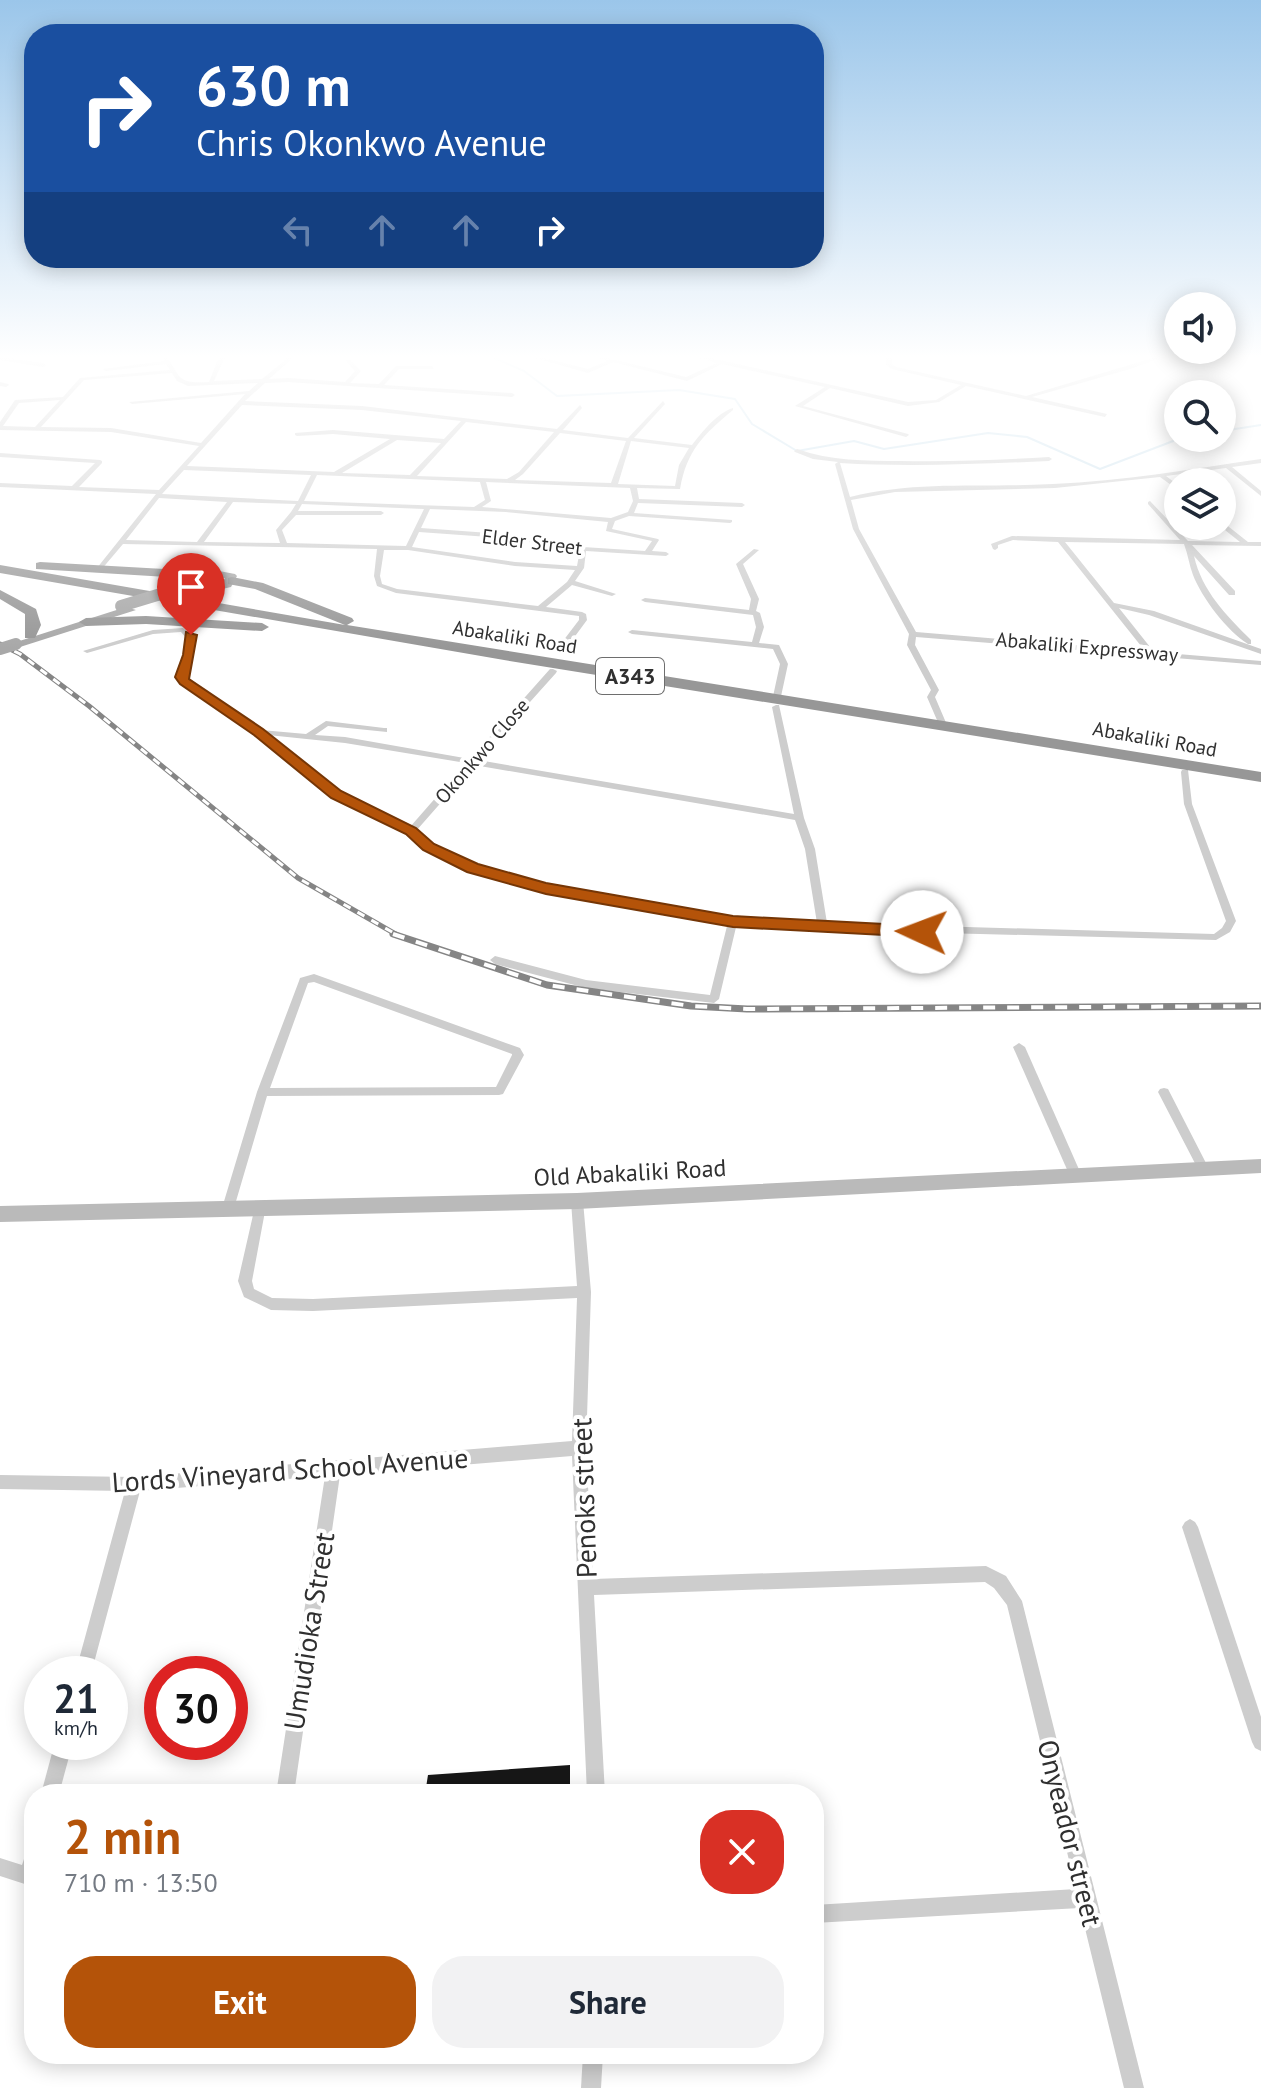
<!DOCTYPE html>
<html lang="en">
<head>
<meta charset="utf-8">
<style>
	body { margin:0; font-family:"PT Sans",sans-serif; background:#f2f2f3; color:#1f2937; height:100vh; display:flex; flex-direction:column; font-size:30px; white-space:nowrap }
	* { box-sizing:border-box; margin:0 }
	p { font-size:26px; color:#747a83 }
	.icon { flex:none; width:44px; height:44px; fill:none; stroke:currentColor; stroke-width:2; stroke-linecap:round; stroke-linejoin:round }
	.map { position:relative; flex:1; overflow:hidden }
	.details { position:absolute; left:24px; top:1784px; width:800px; height:280px; display:flex; flex-direction:column; background:#fff; border-radius:32px; box-shadow:0 4px 20px #0003 }
	.details>* { flex:none }
	.banner { position:absolute; left:24px; top:24px; width:800px; height:244px; border-radius:32px; box-shadow:0 4px 20px #0003; background:#1a4fa0; color:#fff; overflow:hidden }
	.tools { position:absolute; left:1164px; top:292px; display:grid; gap:16px }
	.tools a { display:grid; place-items:center; width:72px; height:72px; border-radius:50%; background:#fff; box-shadow:0 4px 20px #0003; font-size:40px }
	.speed { position:absolute; left:24px; top:1656px; display:flex; gap:16px; font-size:40px; font-weight:700; text-align:center }
	.speed>* { display:grid; place-content:center; width:104px; height:104px; border-radius:50%; background:#fff; box-shadow:0 4px 20px #0003; line-height:1 }
	.speed small { font-size:20px; font-weight:400 }
	.speed .limit { border:12px solid #d22; background:#fff; color:#111 }
	.pin { position:absolute; display:grid; place-items:center; width:68px; height:68px; color:#fff; margin:-82px -34px; border-radius:50% 50% 50% 0; rotate:-45deg; box-shadow:0 0 8px #0007 }
	.pin .icon { rotate:45deg }
	.me { position:absolute; width:88px; margin:-44px; rotate:272deg; stroke-linejoin:round; filter:drop-shadow(0 0 6px #0008) }
	.turn { display:flex; align-items:center; gap:28px; height:168px; padding:0 40px; font-size:36px }
	.turn .icon { width:104px; height:104px; stroke-width:2.5 }
	.turn b { display:block; font-size:56px; line-height:68px }
	.lanes { display:flex; align-items:center; height:76px; padding:0 40px; background:#0003; justify-content:center; gap:40px; direction:ltr }
	.lanes .off { opacity:.35 }
	.round { display:grid; place-items:center; flex:none; width:84px; height:84px; border-radius:32px; background:#f2f2f3 }
	.summary { display:flex; align-items:center; justify-content:space-between; height:136px; padding:0 40px }
	h1 { font-size:48px; font-weight:600; line-height:60px; color:#b45309 }
	.action { display:flex; gap:16px; margin-top:auto; padding:16px 40px }
	.action a { flex:1; height:92px; border-radius:32px; background:#b45309; color:#fff; font-size:32px; font-weight:600; line-height:92px; text-align:center }
	.action a+a { background:#f2f2f3; color:#1f2937 }
	.map>svg:first-child { display:block }
	.lines { fill:none; stroke-linecap:round; stroke-linejoin:round }
	.stream { stroke:#c9e0ed; stroke-width:2 }
	.building { fill:#171717 }
	.street { fill:#cdcdcd; fill-rule:evenodd }
	.secondary { fill:#bababa; fill-rule:evenodd }
	.primary { fill:#a8a8a8; fill-rule:evenodd }
	.highway { fill:#979797; fill-rule:evenodd }
	.rail-far1-casing { stroke:#858585; stroke-width:5 }
	.rail-casing { stroke:#858585; stroke-width:7 }
	.rail-far1 { stroke:#fff; stroke-width:3; stroke-dasharray:8; stroke-linecap:butt }
	.rail { stroke:#fff; stroke-width:4; stroke-dasharray:12; stroke-linecap:butt }
	.primary-bridge { stroke:#a8a8a8; stroke-width:12 }
	.route { fill:#b45309; stroke:#753606; stroke-width:2 }
	.labels { text-anchor:middle; stroke-width:8; stroke-linejoin:round; paint-order:stroke }
	.far-street-label { font-size:20px; fill:#303030; stroke:#fff }
	.shield { fill:#fff; stroke:#6e6e6e; stroke-width:2 }
	.shield-label { font-size:22px; font-weight:bold; fill:#303030 }
	.street-label { font-size:24px; fill:#303030; stroke:#fff }
	.near-street-label { font-size:28px; fill:#303030; stroke:#fff }
</style>
</head>
<body>
<div class="map">
<svg width="1261" height="2088" viewBox="0 0 1261 2088">
	<rect width="100%" height="100%" fill="#fff"/>
	<g class="lines">
		<g class="stream">
			<polyline points="492,357 524,371 557,396 679,390 735,399 752,424 797,451 854,441 884,449 988,433 1027,437 1100,469 1181,438"/>
			<polyline points="1222,431 1261,425"/>
		</g>
	</g>
	<polygon class="building" points="570,1765 570,1794 425,1794 428,1775"/>
	<g class="lines">
		<g class="street">
			<polygon points="0,357 43,363 46,365 43,367 0,360"/>
			<path d="M162,357H167C182,381 179,383 209,382L219,357H225L214,381L262,379L289,357H294L269,379L288,378L345,382L355,371L346,361L349,359L361,371L350,383L379,384L396,366H432L434,369H399L384,385L512,393L515,395L512,397L288,382L265,383L245,401L362,406L557,429L580,405L582,408L563,430L628,438L663,401L665,404L634,438L692,445C702,432 717,413 733,408V410C703,435 687,450 680,489L637,488L639,499L742,503L745,505L742,507L638,503L634,513L732,520V522L730,523L629,516L615,521L612,529L658,539L659,540L652,551L666,552L669,554L666,556L586,551L584,568L575,581L616,594L612,596L572,585L546,607L582,612L586,614L587,620L570,643H567L563,641L579,620V616L396,593L377,586L374,576L377,549L123,544L101,570H97V568L156,494L0,487V483L72,486L95,463L0,457V453L100,460L102,461V463L79,487L159,490L199,446L111,432L0,430V422L15,400L63,397L80,378L170,370L166,364L106,371L103,369L164,361ZM172,373L177,381L188,386L258,383L249,391L129,402L132,404L245,394L201,443L111,428L41,427L84,380ZM60,400L35,427L3,426L19,403ZM242,405L362,410L461,421L444,439L333,430L295,433V435L297,436L333,434L390,439L334,472L187,466ZM466,422L554,432L519,472L507,479L417,476ZM560,433L626,441L611,483L515,480L523,474ZM397,440L441,443L410,475L342,473ZM631,441L689,448L679,465L675,486L618,484ZM184,470L311,475L298,501L162,494ZM317,475L480,482L485,500L474,507L304,501ZM486,482L630,488L633,501L628,512L611,518L482,507L491,501ZM159,498L227,502L197,542L126,540ZM233,502L296,504L291,512L276,530L280,543L204,542ZM302,504L424,509L406,546L287,543L282,530L296,515H381L384,513L381,511H298ZM430,509L506,512L608,522L606,531L652,541L645,551L583,547L503,534L421,528ZM419,532L503,538L580,550L577,566L515,562L412,547ZM384,550H408L515,566L575,570L567,582L538,606L397,589L382,584L380,576Z"/>
			<polygon points="532,357 540,357 588,369 607,361 595,357 603,357 686,377 717,363 697,357 706,357 908,402 936,400 961,385 892,369 886,365 886,357 892,357 892,364 896,367 1026,396 1156,357 1163,357 1130,369 1032,397 1107,414 1105,417 966,386 939,402 908,406 830,388 803,406 908,434 909,435 906,437 795,406 825,387 722,364 687,381 613,362 588,373"/>
			<polygon points="0,382 8,384 9,385 6,387 0,386"/>
			<path d="M797,449C831,461 865,461 901,461C950,462 1000,460 1049,457L1052,459L1049,461C979,464 909,467 840,463L850,497C917,480 985,488 1053,484C1123,481 1192,469 1261,459V463L1232,467L1261,491V496L1226,468L1166,476L1178,485V490L1160,477L1055,488L895,492L851,500L859,529L916,632L1145,651L1058,542L1013,540L998,545V548L995,550L993,549L991,544L1012,536L1180,540L1148,504V502L1150,501L1188,541L1240,542L1220,526H1222V522L1224,523L1248,542H1261V546L1192,545L1235,591V595H1229L1194,556C1202,591 1226,615 1251,640V644H1248C1227,631 1202,598 1193,575C1189,565 1188,554 1184,544L1065,542L1114,603L1154,611L1261,649V654L1149,615L1119,608L1154,652L1261,661V665L916,637L915,645L939,690L935,697L947,725L943,727H940L927,697L931,690L907,645L909,634L853,529L835,464L838,462L813,459L795,452L794,451Z"/>
			<polygon points="754,549 759,550 743,564 759,599 756,611 760,613 764,627 759,643 779,645 788,664 780,701 776,703 772,701 780,664 773,649 632,634 628,632 632,630 752,642 756,627 753,615 645,602 641,600 645,598 749,610 751,599 736,564"/>
			<path d="M183,628L196,640L186,677L188,680L261,730L306,734L326,721L384,728H387V732L328,726L315,735L345,737L470,759L550,669H553L557,671L556,673L478,760L794,814L772,707L776,705H779L804,818L815,849L827,923L1214,934L1222,928L1226,921L1184,804L1181,772L1182,770H1188L1192,804L1236,921L1230,932L1216,940L827,930L823,931L819,930L771,928L737,923L719,999L714,1003L586,988L495,964L490,960L495,956L586,980L710,995L728,922L591,900L500,880L425,849L408,833L333,796L256,734L182,684L178,677L188,640L181,632L153,634L87,653L83,651L153,630ZM268,735L345,743L466,763L410,827L339,792ZM474,765L795,820L805,849L817,923L771,922L591,894L503,874L431,845L416,831Z"/>
			<path d="M314,974L520,1048L524,1055L503,1094L499,1095L267,1096L234,1208L232,1212L228,1213L224,1212L222,1208L257,1092L299,981L300,978ZM314,982L512,1054V1055L496,1087L270,1088L308,983Z"/>
			<polygon points="1019,1043 1025,1047 1081,1174 1079,1178 1075,1179 1071,1178 1069,1174 1013,1047"/>
			<polygon points="1164,1088 1168,1089 1207,1165 1209,1168 1207,1171 1203,1173 1199,1171 1158,1092 1160,1089"/>
			<polygon points="577,1196 581,1197 583,1201 591,1292 586,1448 593,1579 986,1566 1006,1576 1022,1601 1144,2088 1124,2088 1080,1908 814,1923 814,1905 1076,1889 1007,1605 994,1588 985,1582 594,1595 605,1794 587,1794 572,1456 340,1475 294,1794 276,1794 325,1476 140,1491 91,1674 75,1674 125,1491 0,1489 0,1475 134,1477 572,1441 577,1298 313,1311 271,1310 244,1297 238,1281 256,1202 260,1201 264,1202 266,1206 252,1281 254,1289 272,1298 313,1299 577,1286 571,1201 573,1197"/>
			<polygon points="1190,1519 1195,1522 1198,1527 1261,1717 1261,1751 1255,1748 1252,1742 1182,1527 1185,1522"/>
			<polygon points="55,1742 73,1742 59,1794 41,1794"/>
			<polygon points="34,1844 34,1887 0,1876 0,1858 22,1865 28,1847"/>
			<polygon points="583,2054 603,2054 601,2088 581,2088"/>
		</g>
		<polygon class="secondary" points="1261,1159 1261,1173 577,1209 0,1222 0,1206 577,1193"/>
		<g class="primary">
			<path d="M214,570L235,574L237,576L231,587L174,600L170,599V595L164,596L158,593L193,575ZM214,577L225,578L222,583L170,594Z"/>
			<polygon points="126,607 136,610 20,647 10,644"/>
		</g>
		<g class="highway">
			<polygon points="40,562 200,571 206,575 200,579 36,569 36,563"/>
			<polygon points="0,565 345,625 255,589 228,584 228,578 232,577 263,583 352,618 354,621 347,625 1261,772 1261,782 504,660 0,573"/>
			<polygon points="0,590 36,609 41,625 35,638 25,638 25,614 0,599"/>
			<polygon points="146,616 262,623 269,627 262,631 146,624 86,626 79,622 86,618"/>
		</g>
		<defs>
			<polyline id="rail-far1" points="0,644 20,654 89,706 298,878 399,936"/>
			<polyline id="rail" points="393,934 547,985 691,1006 747,1009 1261,1006"/>
		</defs>
		<use href="#rail-far1" class="rail-far1-casing"/>
		<use href="#rail" class="rail-casing"/>
		<use href="#rail-far1" class="rail-far1"/>
		<use href="#rail" class="rail"/>
		<g class="primary-bridge">
			<polyline points="121,606 164,593"/>
			<polyline points="0,649 16,644"/>
		</g>
	</g>
	<linearGradient id="sky" x2="0" y2="1"><stop stop-color="#9bc6ea"/><stop offset="0.55" stop-color="#fff"/><stop offset="1" stop-color="#fff" stop-opacity="0"/></linearGradient>
	<rect width="1261" height="649" fill="url(#sky)"/>
	<polygon class="route" points="186,632 197,635 189,679 263,729 341,791 416,828 434,844 478,864 546,883 733,916 922,926 931,932 922,937 733,927 546,894 467,872 423,850 406,834 331,798 254,735 180,684 175,677 183,655"/>
	<g class="labels">
		<g class="far-street-label">
			<text transform="translate(532 542) rotate(7)" y="7">Elder Street</text>
			<text transform="translate(515 637) rotate(9)" y="7">Abakaliki Road</text>
			<text transform="translate(1087 647) rotate(5)" y="7">Abakaliki Expressway</text>
			<text transform="translate(1155 739) rotate(10)" y="7">Abakaliki Road</text>
			<text transform="translate(482 751) rotate(-49)" y="7">Okonkwo Close</text>
		</g>
		<rect class="shield" x="596" y="658" width="68" height="36" rx="6"/>
		<g class="shield-label">
			<text x="630" y="684">A343</text>
		</g>
		<g class="street-label">
			<text transform="translate(630 1173) rotate(-3)" y="8">Old Abakaliki Road</text>
		</g>
		<g class="near-street-label">
			<text transform="translate(290 1470) rotate(-4)" y="10">Lords Vineyard School Avenue</text>
			<text transform="translate(584 1498) rotate(-92)" y="10">Penoks street</text>
			<text transform="translate(309 1631) rotate(-81)" y="10">Umudioka Street</text>
			<text transform="translate(1070 1833) rotate(76)" y="10">Onyeador street</text>
		</g>
	</g>
</svg>
<div class="tools">
<a><svg class="icon" aria-label="sound" viewBox="0 0 24 24"><path d="M4 9h4l5-4v14l-5-4H4zM17 9q2 3 0 6"/></svg></a>
<a><svg class="icon" aria-label="search" viewBox="0 0 24 24"><circle cx="10" cy="10" r="6"/><path d="M15 15l6 6"/></svg></a>
<a><svg class="icon" aria-label="layers" viewBox="0 0 24 24"><path d="M12 4l9 5-9 5-9-5zM3 14l9 5 9-5"/></svg></a>
</div>
<div class="speed"><div>21<small>km/h</small></div><div class="limit">30</div></div>
<div class="pin" style="left:191px;top:635px;background:#d93025"><svg class="icon" aria-label="arrive" viewBox="0 0 24 24"><path d="M6 21V4h12l-3 4 3 4H6"/></svg></div>
<svg class="me" style="left:922px;top:932px" viewBox="-20 -20 40 40"><circle r="19" fill="#fff"/><path d="M0-13L10 11 0 6-10 11z" fill="#b45309"/></svg>
<div class="banner">
<div class="turn"><svg class="icon" aria-label="right" viewBox="0 0 24 24"><path d="M7 20v-9h11M14 6l5 5-5 5"/></svg><div><b>630 m</b>Chris Okonkwo Avenue</div></div>
<div class="lanes"><svg class="icon off" aria-label="left" viewBox="0 0 24 24"><path d="M17 20v-9H6M10 6l-5 5 5 5"/></svg><svg class="icon off" aria-label="ahead" viewBox="0 0 24 24"><path d="M12 20V5M6 11l6-6 6 6"/></svg><svg class="icon off" aria-label="ahead" viewBox="0 0 24 24"><path d="M12 20V5M6 11l6-6 6 6"/></svg><svg class="icon" aria-label="right" viewBox="0 0 24 24"><path d="M7 20v-9h11M14 6l5 5-5 5"/></svg></div>
</div>
<section class="details">
<div class="summary"><div><h1>2 min</h1><p>710 m · 13:50</p></div><a class="round" style="background:#d93025;color:#fff"><svg class="icon" aria-label="close" viewBox="0 0 24 24"><path d="M6 6l12 12M18 6L6 18"/></svg></a></div>
<div class="action"><a>Exit</a><a>Share</a></div>
</section>
</div>
</body>
</html>
